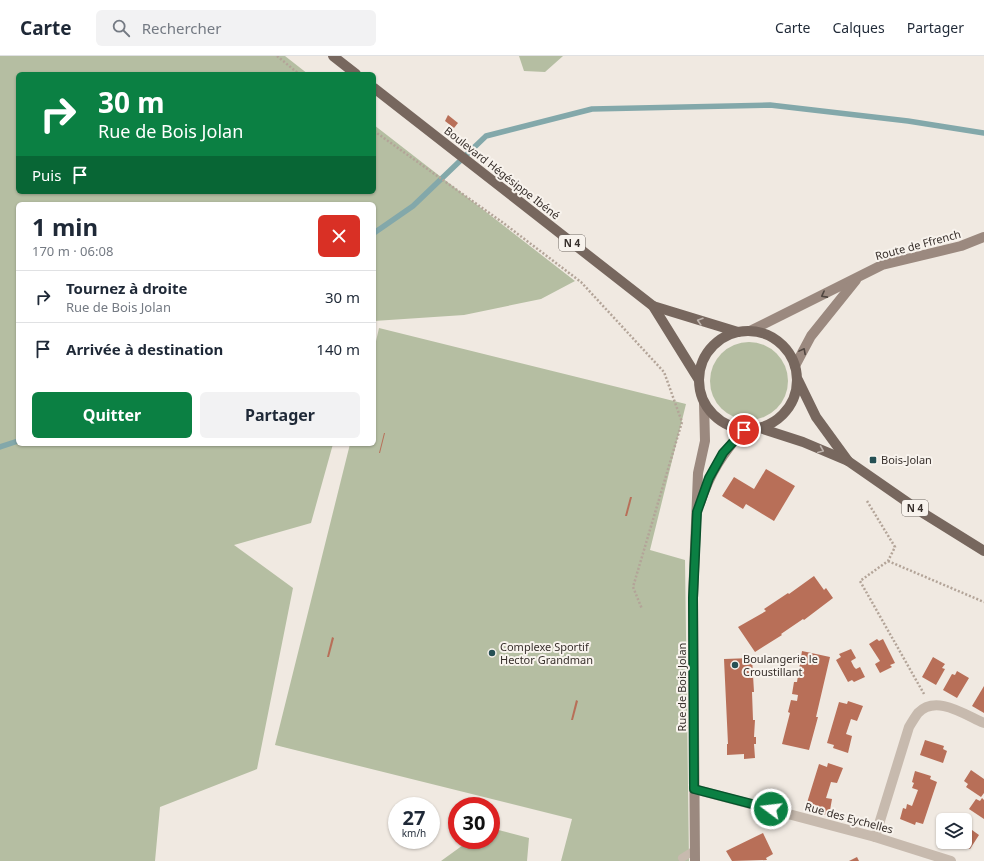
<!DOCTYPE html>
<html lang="fr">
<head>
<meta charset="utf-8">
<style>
	body { margin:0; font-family:"Noto Sans",sans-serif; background:#f2f2f3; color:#1f2937; height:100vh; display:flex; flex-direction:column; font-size:15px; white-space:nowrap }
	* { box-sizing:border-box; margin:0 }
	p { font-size:13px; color:#747a83 }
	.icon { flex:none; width:22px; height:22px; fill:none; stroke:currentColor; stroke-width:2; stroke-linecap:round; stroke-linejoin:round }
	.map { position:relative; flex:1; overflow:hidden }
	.sheet { position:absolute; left:16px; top:146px; width:360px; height:244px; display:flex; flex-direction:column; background:#fff; border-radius:6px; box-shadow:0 1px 3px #0004 }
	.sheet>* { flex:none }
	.banner { position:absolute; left:16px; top:16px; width:360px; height:122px; border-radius:6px; box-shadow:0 1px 3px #0004; background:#0b8043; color:#fff; overflow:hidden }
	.buttons { position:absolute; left:936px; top:757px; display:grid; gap:8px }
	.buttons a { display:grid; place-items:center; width:36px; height:36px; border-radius:6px; background:#fff; box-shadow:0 1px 3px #0004; font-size:20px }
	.speed { position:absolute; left:388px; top:741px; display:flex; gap:8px; font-size:20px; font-weight:700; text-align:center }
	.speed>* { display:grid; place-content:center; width:52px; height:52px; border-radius:50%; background:#fff; box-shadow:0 1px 3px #0004; line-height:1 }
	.speed small { font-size:10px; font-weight:400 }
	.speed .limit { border:6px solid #d22; background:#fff; color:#111 }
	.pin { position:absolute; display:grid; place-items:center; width:34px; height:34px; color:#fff; margin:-17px; border:2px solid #fff; border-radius:50%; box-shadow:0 1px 4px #0007 }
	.me { position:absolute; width:44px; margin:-22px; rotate:285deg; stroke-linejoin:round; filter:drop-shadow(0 0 3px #0008) }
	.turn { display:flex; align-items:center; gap:14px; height:84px; padding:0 16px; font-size:18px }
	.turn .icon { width:52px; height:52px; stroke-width:2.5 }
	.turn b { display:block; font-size:28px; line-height:34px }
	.then { display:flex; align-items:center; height:38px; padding:0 16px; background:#0003; gap:8px; font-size:15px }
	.round { display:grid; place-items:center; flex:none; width:42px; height:42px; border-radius:6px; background:#f2f2f3 }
	.head { display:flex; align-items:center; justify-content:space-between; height:68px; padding:0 16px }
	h1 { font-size:24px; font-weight:700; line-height:30px }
	.button { display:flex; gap:8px; margin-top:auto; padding:8px 16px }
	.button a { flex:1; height:46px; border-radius:6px; background:#0b8043; color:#fff; font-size:16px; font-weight:700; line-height:46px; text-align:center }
	.button a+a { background:#f2f2f3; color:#1f2937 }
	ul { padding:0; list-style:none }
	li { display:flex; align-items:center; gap:12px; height:52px; padding:0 16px; border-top:1px solid #e0e1e3 }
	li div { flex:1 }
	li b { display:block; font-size:15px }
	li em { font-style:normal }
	header { display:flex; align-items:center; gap:24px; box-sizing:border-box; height:56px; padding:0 20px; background:#fff; border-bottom:1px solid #e0e1e3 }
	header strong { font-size:19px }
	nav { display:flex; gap:22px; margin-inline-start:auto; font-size:14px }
	.search { width:280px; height:36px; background:#f2f2f3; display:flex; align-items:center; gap:10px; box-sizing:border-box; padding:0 14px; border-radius:6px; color:#747a83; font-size:15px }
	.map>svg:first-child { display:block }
	.green { fill:#b5bea2 }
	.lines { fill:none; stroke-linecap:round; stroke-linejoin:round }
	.stream { stroke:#83a8aa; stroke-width:5.5 }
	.building { fill:#b86f58 }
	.path { stroke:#b3a498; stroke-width:2.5; stroke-dasharray:2 2; stroke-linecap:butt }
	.lane { stroke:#c7baae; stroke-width:8 }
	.street { stroke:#c7baae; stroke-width:10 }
	.secondary { stroke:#9b897f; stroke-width:10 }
	.primary { stroke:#77675e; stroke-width:10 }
	.oneway { stroke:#504640 }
	.oneway2 { stroke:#beb4ad }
	.route-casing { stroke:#07532c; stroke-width:10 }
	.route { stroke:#0b8043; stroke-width:7 }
	.poi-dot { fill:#265054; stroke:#f8f3ed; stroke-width:1.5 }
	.labels { text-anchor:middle; stroke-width:4; stroke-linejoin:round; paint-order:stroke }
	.shield { fill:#f8f3ed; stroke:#716a65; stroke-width:1 }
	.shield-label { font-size:10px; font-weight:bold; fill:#372f2b }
	.street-label { font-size:11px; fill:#372f2b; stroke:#f8f3ed }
	.poi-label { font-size:11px; fill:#372f2b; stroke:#f8f3ed; text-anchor:start }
</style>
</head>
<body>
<header>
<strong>Carte</strong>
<div class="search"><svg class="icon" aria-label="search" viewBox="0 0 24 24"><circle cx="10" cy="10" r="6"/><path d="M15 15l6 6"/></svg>Rechercher</div>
<nav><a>Carte</a><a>Calques</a><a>Partager</a></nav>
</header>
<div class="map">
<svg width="984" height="805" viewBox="0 0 984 805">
	<rect width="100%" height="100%" fill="#f0e9e1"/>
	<g class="green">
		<polygon points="0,0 285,0 308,18 18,18 18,136 374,136 374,69 575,225 541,243 464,259 374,265 374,148 18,148 18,388 333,388 311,467 234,489 293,532 257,713 160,751 155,805 0,805"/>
		<polygon points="519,0 563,0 545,16 524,15"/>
		<polygon points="379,272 686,348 650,494 685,504 689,805 561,805 572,763 275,689 350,388 374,388 374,294"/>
		<circle cx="749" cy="325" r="39"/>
		<polygon points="491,772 529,782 527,805 441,805 470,784 491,784"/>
	</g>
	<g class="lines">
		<g class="stream">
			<polyline points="374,177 413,150 486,80 592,53 770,49 908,65 984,77"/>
			<polyline points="0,391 18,385"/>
		</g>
	</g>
	<g class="building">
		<polygon points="448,59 458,67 454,72 445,65"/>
		<polygon points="384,377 385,377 380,397 379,397"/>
		<polygon points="766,413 795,430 774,465 746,448 743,453 722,440 734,421 754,433"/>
		<polygon points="630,441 632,441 627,460 625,460"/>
		<polygon points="814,520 824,534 826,532 833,542 804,564 803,563 781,578 782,579 755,596 738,571 766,555 764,553 788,537 789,538"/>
		<polygon points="332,581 334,582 329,601 327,601"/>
		<polygon points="877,583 879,585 883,583 895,607 890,609 892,611 880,617 875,608 880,605 869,588"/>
		<polygon points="851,593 856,602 851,605 854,611 856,613 860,611 865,621 854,626 852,624 848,626 836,604 841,601 839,598"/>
		<polygon points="802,595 830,601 816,661 818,661 809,694 782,688 790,657 788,656 791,644 797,645 798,639 792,638 794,626 797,626"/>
		<polygon points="933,601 945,608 942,612 945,613 936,629 922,621"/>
		<polygon points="752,602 754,636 752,636 753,664 755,664 754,681 756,681 756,688 754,688 755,702 744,703 744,698 727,699 727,688 728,688 724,603"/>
		<polygon points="957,615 969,622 957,642 943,634 952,618 955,619"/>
		<polygon points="984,630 984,657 972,650"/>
		<polygon points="576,644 578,645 573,664 571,664"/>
		<polygon points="848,645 863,650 857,665 851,663 846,678 852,680 848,697 833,692 834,689 827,687 839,646 847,648"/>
		<polygon points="925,684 944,690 943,693 947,695 943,707 920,699"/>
		<polygon points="828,707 843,712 837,727 831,726 826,742 832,743 829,760 813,755 814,752 806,750 819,708 827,711"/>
		<polygon points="971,714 984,723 984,737 981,741 966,731 968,728 964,725"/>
		<polygon points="915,715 931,720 930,723 937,726 923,768 916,766 915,769 900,763 903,752 906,753 907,748 912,750 918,734 912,732 914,727 912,726"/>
		<polygon points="982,742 984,744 984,763 969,753 976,743 980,745"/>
		<polygon points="965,769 979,779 970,793 959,786 965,786"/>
		<polygon points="763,777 773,798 766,802 767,804 732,805 726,795"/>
		<polygon points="857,801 859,805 849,805"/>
	</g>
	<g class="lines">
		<g class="path">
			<polyline points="277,0 299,18"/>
			<polyline points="374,75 502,166 581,226 664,316 682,366 633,531 642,553"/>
			<polyline points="867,445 895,491 888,505 860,525 924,638"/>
			<polyline points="888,505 984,546"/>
		</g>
		<polyline class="lane" points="682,802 695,794"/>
		<g class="street">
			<polyline points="694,733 875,781 951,805"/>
			<path d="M875,781L909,671C912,666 915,661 918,657C936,638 965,659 984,667"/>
		</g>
		<g class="secondary">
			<polyline points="750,275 882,209 961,190 984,181"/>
			<polyline points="795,310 811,280 856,224"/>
			<path d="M700,447C711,415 722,399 743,374"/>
			<polyline points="695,805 693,542 698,417 705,385 704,347"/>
		</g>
		<g class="primary">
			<polyline points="333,0 356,18"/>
			<polyline points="374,32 653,250 699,324"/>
			<polyline points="653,250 738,276"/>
			<circle cx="748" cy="324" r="49"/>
			<polyline points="798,324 816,361 848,405"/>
			<polyline points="760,372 803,386 848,405 923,457 984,495"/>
		</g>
	</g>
	<defs><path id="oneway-chevron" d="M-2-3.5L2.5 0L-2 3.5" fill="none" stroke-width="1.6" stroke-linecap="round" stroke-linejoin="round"/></defs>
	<g class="oneway">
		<use href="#oneway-chevron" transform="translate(824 239) rotate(152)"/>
		<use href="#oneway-chevron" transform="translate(803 295) rotate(-62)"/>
	</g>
	<g class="oneway2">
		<use href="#oneway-chevron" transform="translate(700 265) rotate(-163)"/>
		<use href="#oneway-chevron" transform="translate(821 394) rotate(23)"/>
	</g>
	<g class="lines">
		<defs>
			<polyline id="route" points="744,374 723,397 709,422 697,456 693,542 694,733 771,753"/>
		</defs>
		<use href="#route" class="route-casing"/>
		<use href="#route" class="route"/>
	</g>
	<g class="poi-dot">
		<rect x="869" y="400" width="8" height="8" rx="2"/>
		<circle cx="492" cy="597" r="4"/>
		<circle cx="735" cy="609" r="4"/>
	</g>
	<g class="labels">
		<g class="shield">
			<rect x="559" y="179" width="26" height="16" rx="3"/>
			<rect x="902" y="444" width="26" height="16" rx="3"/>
		</g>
		<g class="shield-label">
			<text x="572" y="191">N 4</text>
			<text x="915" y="456">N 4</text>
		</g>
		<g class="street-label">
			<text transform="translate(502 117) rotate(38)" y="4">Boulevard Hégésippe Ibéné</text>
			<text transform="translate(918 189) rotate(-15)" y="4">Route de Ffrench</text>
			<text transform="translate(682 631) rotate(-90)" y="4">Rue de Bois Jolan</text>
			<text transform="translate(849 762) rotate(15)" y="4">Rue des Eychelles</text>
		</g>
		<g class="poi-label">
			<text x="881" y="408">Bois-Jolan</text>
			<text x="500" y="595">Complexe Sportif<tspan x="500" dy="13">Hector Grandman</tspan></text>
			<text x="743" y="607">Boulangerie le<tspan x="743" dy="13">Croustillant</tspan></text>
		</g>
	</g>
</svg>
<div class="buttons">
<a><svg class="icon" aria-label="layers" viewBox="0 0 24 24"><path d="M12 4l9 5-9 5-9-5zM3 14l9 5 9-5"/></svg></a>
</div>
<div class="speed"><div>27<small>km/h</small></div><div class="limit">30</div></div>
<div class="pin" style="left:744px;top:374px;background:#d93025"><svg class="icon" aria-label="arrive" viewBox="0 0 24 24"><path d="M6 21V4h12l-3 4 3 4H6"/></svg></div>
<svg class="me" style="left:771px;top:753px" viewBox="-20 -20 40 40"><circle r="17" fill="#0b8043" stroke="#fff" stroke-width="3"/><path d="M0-11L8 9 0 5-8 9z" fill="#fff"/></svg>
<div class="banner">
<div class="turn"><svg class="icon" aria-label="right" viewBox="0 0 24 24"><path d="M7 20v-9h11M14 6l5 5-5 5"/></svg><div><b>30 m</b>Rue de Bois Jolan</div></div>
<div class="then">Puis<svg class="icon" aria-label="arrive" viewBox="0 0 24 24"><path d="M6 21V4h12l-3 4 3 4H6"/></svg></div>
</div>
<section class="sheet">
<div class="head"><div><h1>1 min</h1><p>170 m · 06:08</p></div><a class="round" style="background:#d93025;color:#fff"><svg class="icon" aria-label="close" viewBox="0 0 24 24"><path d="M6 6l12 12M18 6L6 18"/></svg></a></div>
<ul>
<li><svg class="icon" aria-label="right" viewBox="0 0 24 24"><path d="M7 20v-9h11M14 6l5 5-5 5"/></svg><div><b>Tournez à droite</b><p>Rue de Bois Jolan</p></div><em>30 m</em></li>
<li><svg class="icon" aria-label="arrive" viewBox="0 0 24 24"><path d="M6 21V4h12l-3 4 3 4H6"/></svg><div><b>Arrivée à destination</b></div><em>140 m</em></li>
</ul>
<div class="button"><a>Quitter</a><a>Partager</a></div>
</section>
</div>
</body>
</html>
